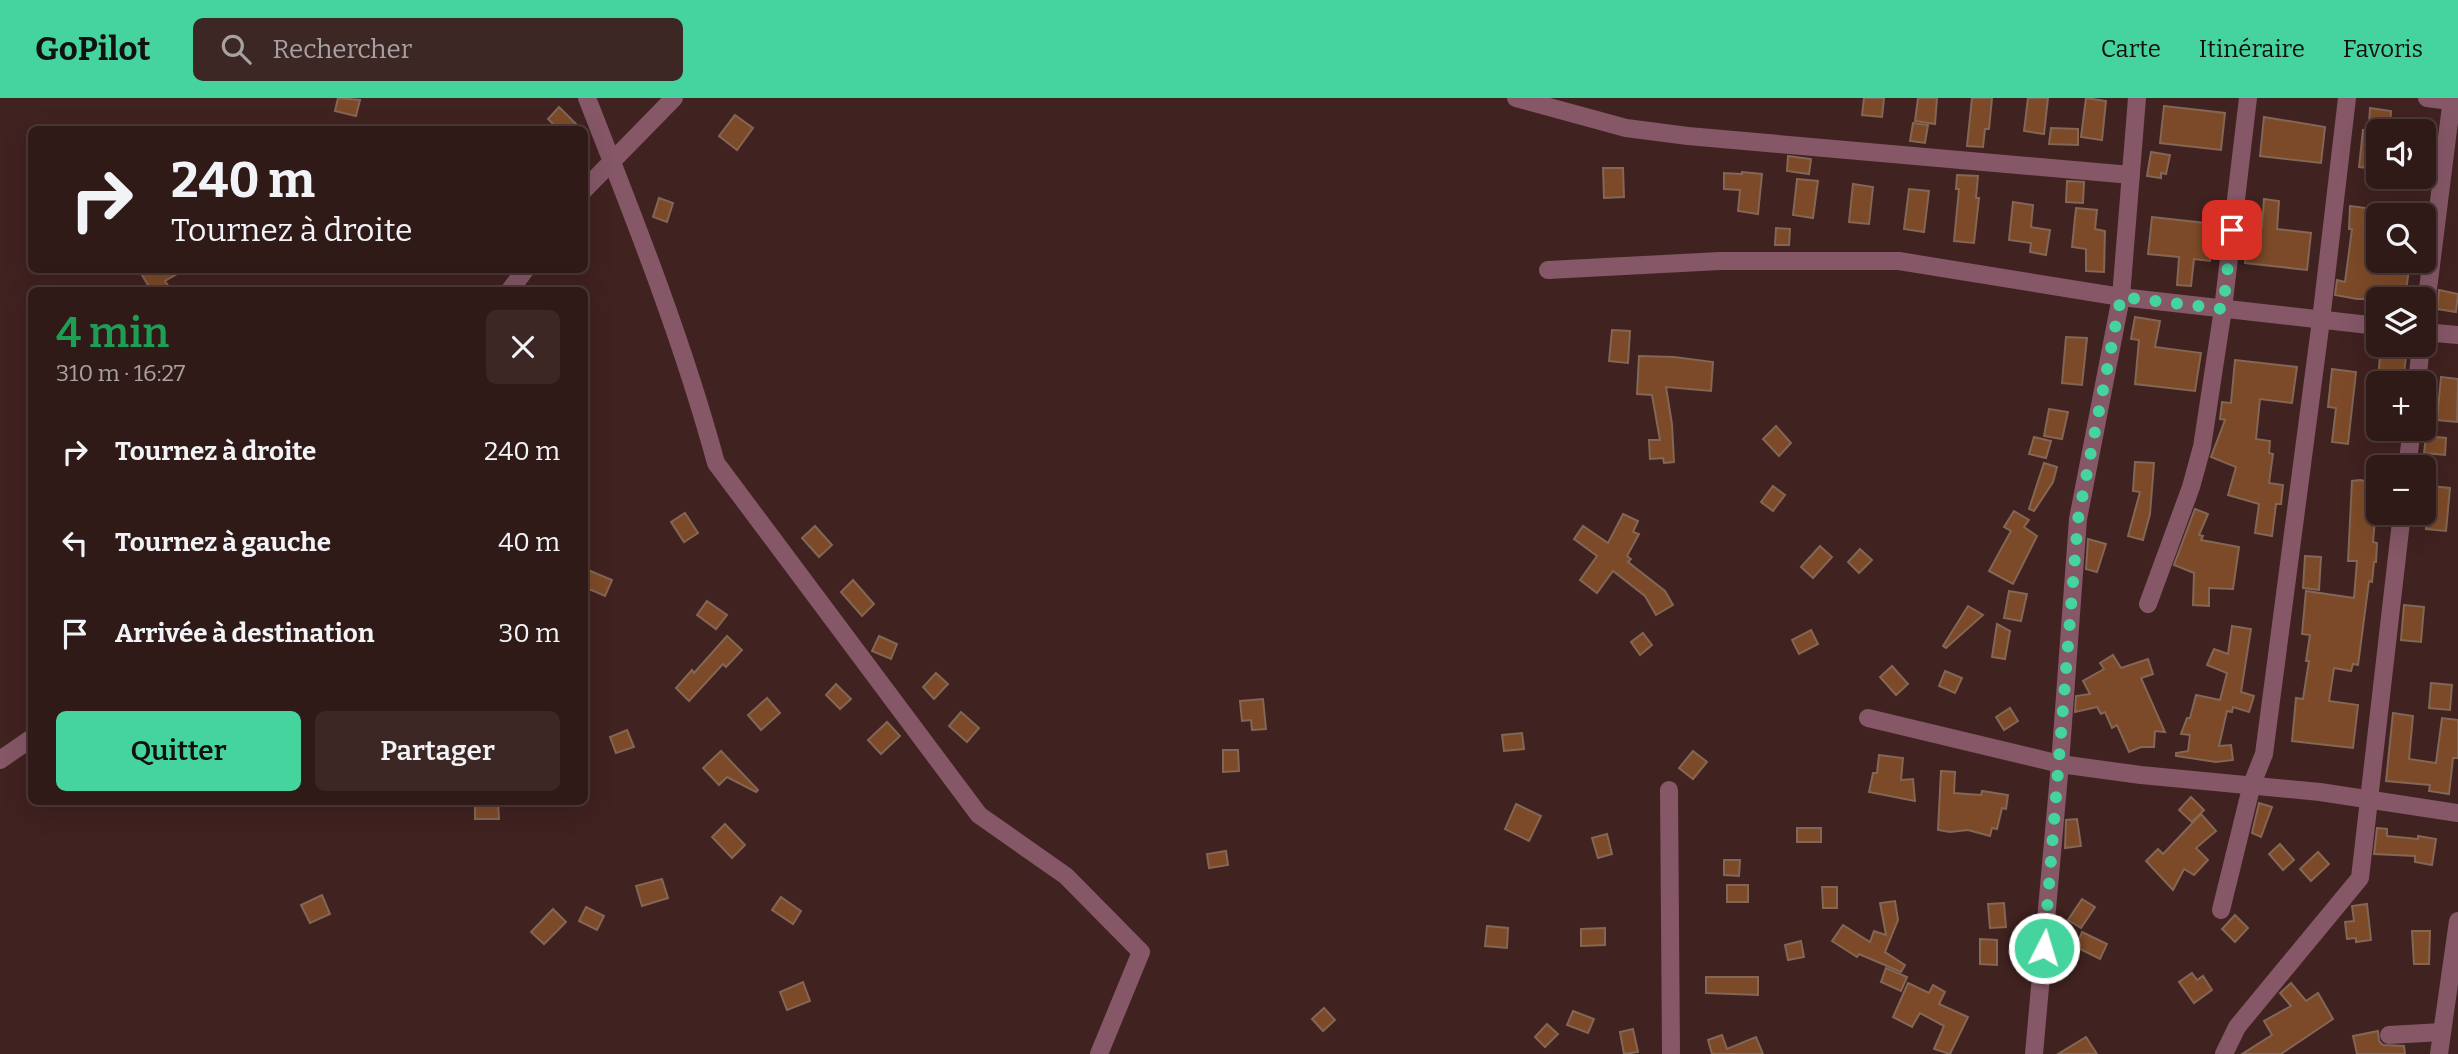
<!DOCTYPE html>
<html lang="fr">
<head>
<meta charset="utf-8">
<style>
	body { margin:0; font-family:Bitter,serif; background:#3c2725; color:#f1f3f6; height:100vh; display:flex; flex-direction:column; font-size:26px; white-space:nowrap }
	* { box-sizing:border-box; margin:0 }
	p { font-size:23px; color:#a8a1a2 }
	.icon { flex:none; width:38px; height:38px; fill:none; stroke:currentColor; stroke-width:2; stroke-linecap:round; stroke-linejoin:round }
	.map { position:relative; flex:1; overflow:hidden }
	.drawer { position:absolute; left:28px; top:189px; width:560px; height:518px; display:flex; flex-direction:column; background:#301a18; border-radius:10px; box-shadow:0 7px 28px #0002,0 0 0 2px #4b3837 }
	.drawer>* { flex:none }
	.hud { position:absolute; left:28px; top:28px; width:560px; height:147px; border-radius:10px; box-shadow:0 7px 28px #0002,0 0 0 2px #4b3837; background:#301a18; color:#f1f3f6; overflow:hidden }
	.tools { position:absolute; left:2366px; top:21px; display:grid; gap:14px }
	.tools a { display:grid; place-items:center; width:70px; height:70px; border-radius:10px; background:#301a18; box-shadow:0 7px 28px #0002,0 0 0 2px #4b3837; font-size:35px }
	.pin { position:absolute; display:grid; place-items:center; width:60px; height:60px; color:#fff; margin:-30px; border-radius:14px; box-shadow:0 4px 10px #0006 }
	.me { position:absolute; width:77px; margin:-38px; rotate:5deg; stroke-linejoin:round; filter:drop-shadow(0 0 5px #0008) }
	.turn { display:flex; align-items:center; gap:24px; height:147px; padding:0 28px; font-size:32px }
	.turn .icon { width:91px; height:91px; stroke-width:2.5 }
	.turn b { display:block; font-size:49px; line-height:60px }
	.round { display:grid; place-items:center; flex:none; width:74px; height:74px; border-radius:10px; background:#3c2725 }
	.summary { display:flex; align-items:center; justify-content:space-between; height:119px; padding:0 28px }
	h1 { font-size:42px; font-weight:600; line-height:52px; color:#1e9e55 }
	.action { display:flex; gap:14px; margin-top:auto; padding:14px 28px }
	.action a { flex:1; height:80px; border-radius:10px; background:#46d49e; color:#111; font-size:28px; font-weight:600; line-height:80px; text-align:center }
	.action a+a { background:#3c2725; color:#f1f3f6 }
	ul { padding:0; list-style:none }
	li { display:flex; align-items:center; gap:21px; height:91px; padding:0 28px }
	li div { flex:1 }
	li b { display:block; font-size:26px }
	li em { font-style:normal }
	header { display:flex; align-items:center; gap:42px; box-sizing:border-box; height:98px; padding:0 35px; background:#46d49e; color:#111 }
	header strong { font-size:33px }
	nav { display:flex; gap:38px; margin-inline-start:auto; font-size:24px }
	.search { width:490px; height:63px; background:#3c2725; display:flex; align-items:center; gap:18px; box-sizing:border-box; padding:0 24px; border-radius:10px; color:#a8a1a2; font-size:26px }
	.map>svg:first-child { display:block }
	.building { fill:#7c4a28; stroke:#836654; stroke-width:2 }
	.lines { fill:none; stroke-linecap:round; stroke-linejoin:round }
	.minor { stroke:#855767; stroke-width:18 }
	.route { stroke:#46d49e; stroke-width:12; stroke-dasharray:0 21.6 }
</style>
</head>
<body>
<header>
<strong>GoPilot</strong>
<div class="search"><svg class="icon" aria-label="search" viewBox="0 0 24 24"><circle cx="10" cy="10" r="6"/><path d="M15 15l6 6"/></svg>Rechercher</div>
<nav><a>Carte</a><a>Itinéraire</a><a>Favoris</a></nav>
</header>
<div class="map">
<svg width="2458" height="956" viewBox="0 0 2458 956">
	<rect width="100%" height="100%" fill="#402220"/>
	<g class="building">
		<polygon points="338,0 360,2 356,18 335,13"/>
		<polygon points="1864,0 1884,0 1882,19 1862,17"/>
		<polygon points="1918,0 1937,0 1935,26 1915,23"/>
		<polygon points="1972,0 1992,0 1989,31 1985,31 1983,49 1967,48"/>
		<polygon points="2028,0 2048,0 2044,36 2024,33"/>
		<polygon points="2086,0 2106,3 2102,42 2081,39"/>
		<polygon points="2164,8 2225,15 2221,52 2160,45"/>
		<polygon points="559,9 582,32 559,32 548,21"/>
		<polygon points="2370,10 2391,13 2390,29 2369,27"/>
		<polygon points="735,17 753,30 737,52 719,38"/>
		<polygon points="2264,19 2325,29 2321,65 2260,58"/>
		<polygon points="1913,25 1928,27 1925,45 1910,43"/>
		<polygon points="2051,30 2078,31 2078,47 2049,46"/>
		<polygon points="2363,32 2378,33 2378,71 2359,69"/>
		<polygon points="2151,54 2170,57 2166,76 2161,75 2161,80 2147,78"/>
		<polygon points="1788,58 1811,61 1809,76 1787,73"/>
		<polygon points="1603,70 1623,70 1624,99 1604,100"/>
		<polygon points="1742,74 1762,76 1758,116 1738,113 1740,92 1724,91 1724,75 1742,76"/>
		<polygon points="1957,77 1978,78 1976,100 1979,100 1974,145 1954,143 1959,91 1956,91"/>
		<polygon points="1797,81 1818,83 1813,120 1793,117"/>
		<polygon points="2067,83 2084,84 2083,105 2066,104"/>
		<polygon points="1853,86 1873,89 1869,126 1849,124"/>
		<polygon points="1909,91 1929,93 1924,134 1904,131"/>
		<polygon points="659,100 673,105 667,124 653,119"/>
		<polygon points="2264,101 2279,103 2277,131 2311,135 2307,172 2245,165 2249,128 2262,129"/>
		<polygon points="2013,104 2033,107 2031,129 2050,132 2046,157 2030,154 2031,145 2009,142"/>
		<polygon points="2350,108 2374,111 2368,163 2410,163 2405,201 2357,201 2335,197 2337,182 2345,184 2352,131 2349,131"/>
		<polygon points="2076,110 2097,112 2095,131 2105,133 2104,174 2086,173 2086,151 2072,149"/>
		<polygon points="2152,119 2214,126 2210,163 2194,161 2191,188 2177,187 2179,159 2148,156"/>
		<polygon points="1776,130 1790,131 1789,147 1775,147"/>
		<polygon points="139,172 184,172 165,183 171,192 151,192"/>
		<polygon points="2439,192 2458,196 2456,214 2437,211"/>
		<polygon points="2135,219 2160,223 2155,249 2201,255 2195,293 2135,286 2139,242 2131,241"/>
		<polygon points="1612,232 1630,233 1628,265 1609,263"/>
		<polygon points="2066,239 2087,240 2082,287 2062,285"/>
		<polygon points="2380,256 2406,259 2404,275 2394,274 2393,285 2378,285"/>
		<polygon points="1639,258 1674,259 1713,264 1711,293 1666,289 1672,326 1674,364 1664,365 1663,360 1650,361 1649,342 1660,342 1652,297 1637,296"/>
		<polygon points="2235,262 2297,269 2292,305 2260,301 2256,341 2270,343 2269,355 2273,356 2269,385 2283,387 2281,406 2276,406 2272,438 2255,435 2259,406 2228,397 2236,369 2211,359 2225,322 2220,321 2222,304 2231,305"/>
		<polygon points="2332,271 2356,274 2348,346 2332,344 2336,310 2328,309"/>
		<polygon points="2441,279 2458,281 2457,324 2437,322"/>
		<polygon points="2049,311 2068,314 2062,341 2044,338"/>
		<polygon points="1776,328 1791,345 1779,358 1763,341"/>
		<polygon points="2426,338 2446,340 2445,357 2424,355"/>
		<polygon points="2034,339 2051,343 2046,360 2029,356"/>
		<polygon points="2135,364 2154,365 2150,416 2143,442 2128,438 2140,394 2133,393"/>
		<polygon points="2044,365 2057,369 2053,384 2034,413 2029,411"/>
		<polygon points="2360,382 2378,385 2373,444 2377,445 2376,464 2374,464 2372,484 2369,483 2358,567 2353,566 2351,573 2334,570 2329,603 2358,607 2353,650 2292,643 2296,600 2303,601 2309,563 2306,563 2310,537 2302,536 2306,493 2354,500 2357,463 2348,463 2352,383"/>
		<polygon points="1773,388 1785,397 1773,413 1761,404"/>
		<polygon points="2430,388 2450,390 2446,433 2426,431"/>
		<polygon points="2195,411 2208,416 2199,437 2203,438 2201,442 2239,449 2233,491 2209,490 2209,508 2193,507 2194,475 2174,467"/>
		<polygon points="2014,413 2029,422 2024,429 2037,438 2013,486 1989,473 2011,433 2004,429"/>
		<polygon points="685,415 698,435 684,444 671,424"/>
		<polygon points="1623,416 1638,423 1633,434 1639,436 1627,458 1631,461 1628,464 1665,493 1673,507 1656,517 1645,498 1613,473 1597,495 1580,482 1597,458 1574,441 1583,428 1608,445"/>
		<polygon points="815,428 832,447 819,459 802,440"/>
		<polygon points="2088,441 2106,446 2097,474 2086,471"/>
		<polygon points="1820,448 1832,459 1813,480 1801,469"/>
		<polygon points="1860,451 1872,462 1859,475 1848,464"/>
		<polygon points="2305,458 2321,459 2319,492 2303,490"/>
		<polygon points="588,472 612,482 605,498 584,489"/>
		<polygon points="853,482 874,506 862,518 841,494"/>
		<polygon points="2009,493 2027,496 2021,523 2004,520"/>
		<polygon points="707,503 727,517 716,531 697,517"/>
		<polygon points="2404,507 2424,509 2421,544 2401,542"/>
		<polygon points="1968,508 1983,517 1946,550 1943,548"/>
		<polygon points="1997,526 2010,533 2005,561 1992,559"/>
		<polygon points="2232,528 2251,531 2241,594 2254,598 2249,614 2233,609 2232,614 2227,613 2219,648 2231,647 2233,662 2216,664 2176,658 2176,655 2188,653 2190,637 2181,636 2187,620 2190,620 2196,597 2220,602 2227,575 2207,567 2214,551 2228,556"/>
		<polygon points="1811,532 1818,546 1799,556 1792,542"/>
		<polygon points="1643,535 1652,547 1640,557 1631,544"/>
		<polygon points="727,538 742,552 726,569 723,566 689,603 676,590 692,572 694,575"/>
		<polygon points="879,538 897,546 891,561 872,553"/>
		<polygon points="2113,557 2121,570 2148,561 2153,576 2141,580 2165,634 2155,633 2154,649 2141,649 2129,654 2117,627 2112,630 2105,614 2101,616 2097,609 2075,614 2076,598 2090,596 2083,583 2104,571 2100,565"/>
		<polygon points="1892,568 1908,586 1896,597 1880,579"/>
		<polygon points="1945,573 1962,580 1955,595 1939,588"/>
		<polygon points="936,575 948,586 934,601 923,589"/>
		<polygon points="2431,585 2452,587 2450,612 2429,610"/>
		<polygon points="836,586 851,601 840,611 826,597"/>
		<polygon points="767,600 780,615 761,632 748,617"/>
		<polygon points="1263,601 1266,631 1252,632 1251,622 1242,623 1240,603"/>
		<polygon points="2010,610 2018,623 2004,632 1996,619"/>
		<polygon points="961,614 979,630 967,644 949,628"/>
		<polygon points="2393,615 2413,618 2409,661 2436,665 2442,620 2458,622 2458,660 2453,660 2449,696 2429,693 2430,687 2386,683"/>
		<polygon points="887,624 900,638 881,656 868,642"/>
		<polygon points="627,632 634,649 616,655 610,639"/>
		<polygon points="1522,635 1524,651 1504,653 1502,637"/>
		<polygon points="1223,652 1238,652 1239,673 1223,674"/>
		<polygon points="721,653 758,692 756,694 727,679 719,687 703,670"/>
		<polygon points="1693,653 1707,664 1693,681 1679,670"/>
		<polygon points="1879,657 1903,660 1901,682 1913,681 1915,703 1869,694 1873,675 1877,675"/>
		<polygon points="1941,673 1955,674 1954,695 1981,697 1982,693 2008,697 2006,711 2002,710 1997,731 1992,730 1990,738 1968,732 1950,734 1938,732"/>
		<polygon points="2191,699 2204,712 2192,724 2179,712"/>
		<polygon points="475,704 498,704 499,721 475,721"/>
		<polygon points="2259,705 2272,709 2261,739 2252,735"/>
		<polygon points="1516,706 1541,718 1529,743 1505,731"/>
		<polygon points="2201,716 2216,733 2196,750 2208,762 2194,777 2184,771 2173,792 2146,763 2158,751 2163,756"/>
		<polygon points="2077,721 2081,748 2065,750 2066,722"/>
		<polygon points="725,726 745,747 732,760 712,739"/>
		<rect x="1797" y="730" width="24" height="14"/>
		<polygon points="2377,730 2387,731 2387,738 2418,741 2418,738 2436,741 2432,767 2415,764 2415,758 2374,756"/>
		<polygon points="1607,736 1612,756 1598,760 1592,740"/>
		<polygon points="2280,746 2294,762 2283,772 2269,756"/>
		<polygon points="1226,753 1228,767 1209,770 1207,756"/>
		<polygon points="2318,754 2329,766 2311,783 2300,771"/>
		<polygon points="1724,762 1740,762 1739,778 1724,777"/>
		<polygon points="662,781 668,800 642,808 636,788"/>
		<rect x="1727" y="787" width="21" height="17"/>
		<polygon points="1822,789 1837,789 1837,810 1823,810"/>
		<polygon points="322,797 330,816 310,825 301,807"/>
		<polygon points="781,799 801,813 793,826 772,812"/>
		<polygon points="2082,801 2095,809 2081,830 2068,822"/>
		<polygon points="1895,803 1898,822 1885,854 1905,867 1901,874 1859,856 1857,859 1832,843 1843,827 1870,844 1874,833 1886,837 1880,805"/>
		<polygon points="2004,805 2006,829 1990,830 1988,806"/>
		<polygon points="2367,806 2371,842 2356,844 2356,840 2347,841 2345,824 2354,823 2352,808"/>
		<polygon points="586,809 604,818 597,832 579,823"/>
		<polygon points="553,811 566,824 544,846 531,834"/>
		<polygon points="2235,817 2248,830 2235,844 2222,831"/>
		<polygon points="1487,828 1508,830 1507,850 1485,848"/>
		<polygon points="1605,830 1605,847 1581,848 1581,831"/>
		<polygon points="2412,833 2430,833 2429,866 2414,866"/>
		<polygon points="2082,834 2107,846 2100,861 2076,849"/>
		<polygon points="1980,841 1997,842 1997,867 1980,866"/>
		<polygon points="1801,843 1804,859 1788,862 1785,847"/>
		<polygon points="1886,870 1907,879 1901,893 1881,884"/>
		<polygon points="2192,875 2197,882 2203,878 2212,892 2194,905 2179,884"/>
		<polygon points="1706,879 1758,879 1758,897 1706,895"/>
		<polygon points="803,884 810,903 787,912 780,894"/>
		<polygon points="1908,885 1929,895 1933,887 1945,894 1939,906 1968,919 1950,956 1934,951 1944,928 1920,915 1912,929 1893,919"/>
		<polygon points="2291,885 2306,903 2318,895 2333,921 2281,956 2242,956 2272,937 2264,923 2291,908 2280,895"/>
		<polygon points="1324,910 1335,922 1323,933 1312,921"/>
		<polygon points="1573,913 1594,921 1588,935 1567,927"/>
		<polygon points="1547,926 1558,936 1545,949 1535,939"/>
		<polygon points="1633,931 1638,954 1624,956 1620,934"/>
		<polygon points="2378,933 2379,943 2383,947 2404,948 2405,956 2357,956 2353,938"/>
		<polygon points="1722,937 1727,951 1756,939 1763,956 1712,956 1708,942"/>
		<polygon points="2086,939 2097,956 2058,956"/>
	</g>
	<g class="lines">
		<g class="minor">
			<path d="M587,0C634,120 682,240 716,365L979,717L1066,778L1141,854L1099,956"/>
			<polyline points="1516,0 1626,30 1688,38 2131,77"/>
			<polyline points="2427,0 2458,4"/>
			<polyline points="584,92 674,0"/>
			<polyline points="1548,172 1720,163 1899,163 2121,199 2378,228"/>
			<polyline points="510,192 525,172"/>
			<polyline points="2424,223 2452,0"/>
			<polyline points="2424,234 2458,237"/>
			<polyline points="2417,285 2421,247"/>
			<polyline points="2407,369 2412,331"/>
			<polyline points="2148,506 2191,389 2202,349 2223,211 2248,0"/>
			<polyline points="1868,620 2060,666 2141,677 2320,694 2458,715"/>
			<polyline points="0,662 32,640"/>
			<polyline points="1669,692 1671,956"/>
			<polyline points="2221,812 2252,686 2264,656 2321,222 2347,0"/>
			<polyline points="2389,937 2442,934"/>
			<polyline points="2034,956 2060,666 2078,421 2121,199 2137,0"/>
			<polyline points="2224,956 2237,929 2360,780 2402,415"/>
			<polyline points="2439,956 2458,823"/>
		</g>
	</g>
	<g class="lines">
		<polyline class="route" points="2044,850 2078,421 2121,199 2223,211 2232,132"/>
	</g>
</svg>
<div class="tools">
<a><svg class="icon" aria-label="sound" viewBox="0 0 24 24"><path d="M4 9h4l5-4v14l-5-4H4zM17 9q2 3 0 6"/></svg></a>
<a><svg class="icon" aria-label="search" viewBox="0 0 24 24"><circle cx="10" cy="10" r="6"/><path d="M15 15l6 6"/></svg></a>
<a><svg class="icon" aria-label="layers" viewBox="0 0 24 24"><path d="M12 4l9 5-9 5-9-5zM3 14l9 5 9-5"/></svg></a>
<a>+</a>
<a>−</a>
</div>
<div class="pin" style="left:2232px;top:132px;background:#d93025"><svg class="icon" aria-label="arrive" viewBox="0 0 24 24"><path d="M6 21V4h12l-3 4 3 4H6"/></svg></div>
<svg class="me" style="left:2044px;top:850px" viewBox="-20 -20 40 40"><circle r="17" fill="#46d49e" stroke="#fff" stroke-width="3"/><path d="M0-11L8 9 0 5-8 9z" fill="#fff"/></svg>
<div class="hud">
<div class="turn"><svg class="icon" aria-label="right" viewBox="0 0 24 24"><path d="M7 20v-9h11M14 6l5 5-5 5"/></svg><div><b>240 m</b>Tournez à droite</div></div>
</div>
<section class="drawer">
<div class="summary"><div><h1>4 min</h1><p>310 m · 16:27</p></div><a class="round"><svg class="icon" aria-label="close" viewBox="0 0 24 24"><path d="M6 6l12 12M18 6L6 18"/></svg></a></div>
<ul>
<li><svg class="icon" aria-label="right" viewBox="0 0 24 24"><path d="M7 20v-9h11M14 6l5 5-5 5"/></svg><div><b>Tournez à droite</b></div><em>240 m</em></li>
<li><svg class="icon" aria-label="left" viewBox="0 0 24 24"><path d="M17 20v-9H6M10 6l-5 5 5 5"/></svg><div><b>Tournez à gauche</b></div><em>40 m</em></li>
<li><svg class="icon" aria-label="arrive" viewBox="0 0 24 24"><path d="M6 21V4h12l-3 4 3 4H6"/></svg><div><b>Arrivée à destination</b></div><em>30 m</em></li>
</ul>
<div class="action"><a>Quitter</a><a>Partager</a></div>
</section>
</div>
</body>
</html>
